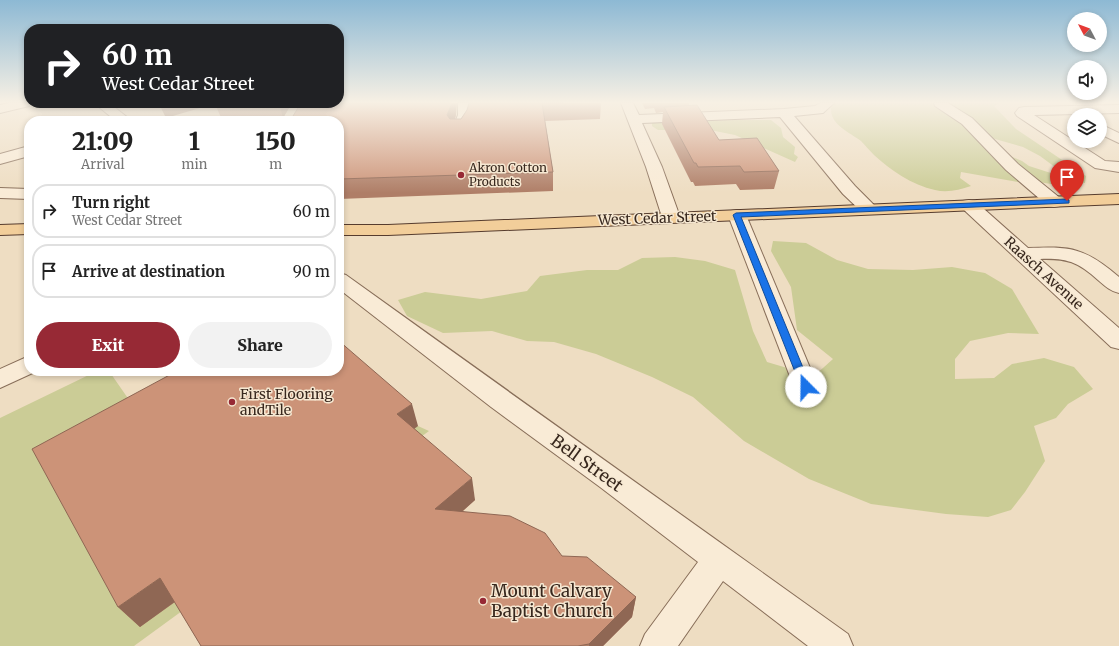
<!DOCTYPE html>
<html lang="en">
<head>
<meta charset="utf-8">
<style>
	body { margin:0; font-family:Merriweather,serif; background:#f2f2f2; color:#222; height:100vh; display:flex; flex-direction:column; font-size:15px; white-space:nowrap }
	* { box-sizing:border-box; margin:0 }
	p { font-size:13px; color:#767676 }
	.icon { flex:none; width:22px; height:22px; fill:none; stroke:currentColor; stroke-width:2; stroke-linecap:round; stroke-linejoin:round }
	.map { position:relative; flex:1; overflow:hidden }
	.panel { position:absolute; left:24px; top:116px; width:320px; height:260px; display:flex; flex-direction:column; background:#fff; border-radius:16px; box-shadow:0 2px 6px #0003 }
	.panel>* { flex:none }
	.guide { position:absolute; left:24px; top:24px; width:320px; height:84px; border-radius:16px; box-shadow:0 2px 6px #0003; background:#202124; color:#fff; overflow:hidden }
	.needle { width:26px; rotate:311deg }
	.buttons { position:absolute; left:1067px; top:12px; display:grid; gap:8px }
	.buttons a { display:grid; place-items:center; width:40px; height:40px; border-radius:50%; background:#fff; box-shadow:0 2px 6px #0003; font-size:20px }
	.pin { position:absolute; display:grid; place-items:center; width:34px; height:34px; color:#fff; margin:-41px -17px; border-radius:50% 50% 50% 0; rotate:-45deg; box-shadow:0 0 4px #0007 }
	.pin .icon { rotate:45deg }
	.me { position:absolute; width:44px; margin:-22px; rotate:338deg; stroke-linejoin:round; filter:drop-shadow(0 0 3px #0008) }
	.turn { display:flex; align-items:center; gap:14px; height:84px; padding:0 12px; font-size:18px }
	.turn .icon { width:52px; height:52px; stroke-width:2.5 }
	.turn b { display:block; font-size:28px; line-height:34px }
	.eta { display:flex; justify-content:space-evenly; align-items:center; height:68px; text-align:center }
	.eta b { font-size:24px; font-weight:800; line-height:28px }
	.button { display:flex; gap:8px; margin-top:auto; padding:8px 12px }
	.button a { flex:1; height:46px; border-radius:24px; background:#972935; color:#fff; font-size:16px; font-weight:800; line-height:46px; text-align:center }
	.button a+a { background:#f2f2f2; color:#222 }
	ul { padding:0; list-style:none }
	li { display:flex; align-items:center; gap:12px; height:54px; margin:0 8px 6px; padding:0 4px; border:2px solid #e0e0e0; border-radius:16px }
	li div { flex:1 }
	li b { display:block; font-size:15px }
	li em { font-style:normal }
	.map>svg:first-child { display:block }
	.green { fill:#cbcc96 }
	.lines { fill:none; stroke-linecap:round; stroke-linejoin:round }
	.minor-casing { stroke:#886e59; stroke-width:2 }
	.major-casing { stroke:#563c2e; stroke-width:2 }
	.minor { fill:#f9ebd6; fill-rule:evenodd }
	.major { fill:#f2ce9a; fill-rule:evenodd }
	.wall { fill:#af7e67 }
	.shaded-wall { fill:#8f6754 }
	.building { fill:#cc9378; stroke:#8f6754 }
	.route { fill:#1a73e8; stroke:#114b97 }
	.poi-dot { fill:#972935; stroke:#f6e8d2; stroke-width:1.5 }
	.labels { text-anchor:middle; stroke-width:3; stroke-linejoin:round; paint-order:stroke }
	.far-poi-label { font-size:12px; fill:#38281e; stroke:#f6e8d2; text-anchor:start }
	.street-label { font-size:14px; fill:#38281e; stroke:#f6e8d2 }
	.poi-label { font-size:14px; fill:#38281e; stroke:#f6e8d2; text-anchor:start }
	.near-street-label { font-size:17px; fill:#38281e; stroke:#f6e8d2 }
	.near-poi-label { font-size:17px; fill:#38281e; stroke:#f6e8d2; text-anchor:start }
</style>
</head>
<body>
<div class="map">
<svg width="1119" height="646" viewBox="0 0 1119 646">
	<rect width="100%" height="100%" fill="#eeddc2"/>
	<g class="green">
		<path d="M832,103H938L951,111L940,103H1000L994,106L1016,129L1086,176L1085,183L1075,182L1040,156L1023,147L988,137L1000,152L1022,161L1029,166L1057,175L1063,180L1058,185L1038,182H1018L961,172L960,178L971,186C959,190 947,193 935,190C912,185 890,170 874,155C869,150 865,145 861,141C848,131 826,123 832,103Z"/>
		<polygon points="735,120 771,120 781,128 783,137 795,147 794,154 798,157 795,162 735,135 710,130 658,130 652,126 652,123"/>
		<polygon points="773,241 806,243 837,260 868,269 913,270 952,267 985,273 1012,289 1039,334 1008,333 970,341 955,359 955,379 994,378 1012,364 1044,358 1074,367 1093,389 1068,404 1056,418 1034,426 1045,461 1025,492 1011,510 988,517 946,514 871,504 809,479 744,441 693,397 652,377 596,354 554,342 527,341 492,331 443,333 407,316 398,300 425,292 481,299 527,291 540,276 587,270 618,270 642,258 675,257 705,261 735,270 753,331 767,362 814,376 833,359 797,330 791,287 771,251"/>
		<polygon points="97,371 109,371 143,420 418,426 429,431 134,646 0,646 0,418"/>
	</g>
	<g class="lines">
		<defs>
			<g id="minor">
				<polygon points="9,103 31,103 29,106 0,113 0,105"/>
				<polygon points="94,103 109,103 132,121 116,121"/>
				<path d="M458,103H471C472,114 470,125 463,135L458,136L453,135L451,132L458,115Z"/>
				<polygon points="621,103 633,103 639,115 784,109 815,106 820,103 834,103 823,113 794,116 855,186 878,209 875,213 869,214 863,213 843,194 780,117 642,123 662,167 680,217 677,221 671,222 665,221 662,217 646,167"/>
				<polygon points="934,103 948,103 972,118 1018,164 1060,198 1063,202 1060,206 1054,207 1048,206 1006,170 962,124 935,106"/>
				<polygon points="1119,105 1119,113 1034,115 1105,161 1119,162 1119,172 1095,168 1017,116 1015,113 1019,108 1024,107"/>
				<polygon points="1100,124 1119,133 1119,143 1100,134"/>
				<polygon points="29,146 29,156 0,164 0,154"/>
				<polygon points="0,188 29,189 29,199 0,198"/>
				<path d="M969,200L975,201L1028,248C1072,246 1085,248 1119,277V293C1110,291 1105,286 1098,280C1078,262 1067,258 1040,259L1119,328V349L1111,347L963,209L960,205L963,201Z"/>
				<polygon points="737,210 743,211 746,215 818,387 815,393 806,396 797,393 794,387 728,215 731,211"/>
				<path d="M339,273L346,275C513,396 681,514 848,634L853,646H808L723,581L678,646H640L645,634L698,562L600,487L491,407L339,289Z"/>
				<polygon points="29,356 29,371 37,371 0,388 0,369"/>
			</g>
			<g id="major">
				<polygon points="1119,194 1119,204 388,235 339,235 339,225 388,225"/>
				<polygon points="29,224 29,234 0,235 0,225"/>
			</g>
		</defs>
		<use href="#minor" class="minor-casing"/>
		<use href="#major" class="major-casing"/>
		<use href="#minor" class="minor"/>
		<use href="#major" class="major"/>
	</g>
	<g class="wall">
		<polygon points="219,103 292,103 283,118 222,120 216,106"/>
		<polygon points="469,103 601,103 600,119 545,121 553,172 553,191 339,199 339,121 456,115 455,119 461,119 467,110"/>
		<polygon points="642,103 689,103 689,106 719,140 779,171 774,189 740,190 736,184 695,186 693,182 691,182 662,124 663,112 656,113 654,108 645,109"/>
		<polygon points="418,426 414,429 475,500 463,511 562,556 636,597 632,617 603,646 201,646 175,602 140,627 118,607"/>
	</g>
	<g class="shaded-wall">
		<polygon points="161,103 217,103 166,118 159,104"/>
		<polygon points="279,103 292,103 283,118"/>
		<polygon points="452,103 457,103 456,115 450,133 447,115"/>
		<polygon points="412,404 418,426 403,437 397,414"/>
		<polygon points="472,478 475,500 441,530 435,509"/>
		<polygon points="160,578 180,598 140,627 118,607"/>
		<polygon points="636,597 632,617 603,646 589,646 589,644"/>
	</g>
	<g class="building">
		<polygon points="219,103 279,103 216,106"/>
		<polygon points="301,103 452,103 447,115 450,119 461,119 467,110 469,103 564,103 542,103 553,172 339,179 339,121 290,121"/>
		<polygon points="697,105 719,140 757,138 779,171 744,172 740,166 698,167 696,163 694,163 664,107"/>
		<polygon points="339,341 412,404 397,414 472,478 435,509 510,516 545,533 562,556 587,557 636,597 589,644 578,646 201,646 160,578 118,607 32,449 177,371 339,371"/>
	</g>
	<linearGradient id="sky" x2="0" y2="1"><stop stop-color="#8db9d4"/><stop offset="0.53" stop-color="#f7f0e4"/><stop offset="1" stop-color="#f7f0e4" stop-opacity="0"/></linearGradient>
	<rect width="1119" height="193" fill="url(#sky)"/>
	<polygon class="route" points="1067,199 1069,200 1069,203 741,217 811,387 809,390 802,390 801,387 733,215 736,213"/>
	<g class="poi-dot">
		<circle cx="461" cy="175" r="4"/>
		<circle cx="232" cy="402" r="4"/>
		<circle cx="483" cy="601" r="4"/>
	</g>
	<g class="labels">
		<g class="far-poi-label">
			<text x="469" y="172">Akron Cotton<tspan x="469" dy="14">Products</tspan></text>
		</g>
		<g class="street-label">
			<text transform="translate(657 218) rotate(-2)" y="5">West Cedar Street</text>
			<text transform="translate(1044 273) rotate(42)" y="5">Raasch Avenue</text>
		</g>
		<g class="poi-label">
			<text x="240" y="399">First Flooring<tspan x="240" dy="16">andTile</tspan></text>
		</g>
		<g class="near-street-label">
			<text transform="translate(587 463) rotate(36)" y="6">Bell Street</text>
		</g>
		<g class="near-poi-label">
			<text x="491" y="597">Mount Calvary<tspan x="491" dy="20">Baptist Church</tspan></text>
		</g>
	</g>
</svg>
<div class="buttons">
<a><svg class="needle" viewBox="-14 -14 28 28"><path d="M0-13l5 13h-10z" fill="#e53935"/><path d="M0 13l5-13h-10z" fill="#767676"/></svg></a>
<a><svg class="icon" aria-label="sound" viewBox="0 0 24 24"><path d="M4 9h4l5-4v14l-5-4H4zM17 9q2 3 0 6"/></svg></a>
<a><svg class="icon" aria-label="layers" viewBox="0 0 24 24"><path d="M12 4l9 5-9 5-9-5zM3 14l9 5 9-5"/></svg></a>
</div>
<div class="pin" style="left:1067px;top:201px;background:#d93025"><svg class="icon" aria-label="arrive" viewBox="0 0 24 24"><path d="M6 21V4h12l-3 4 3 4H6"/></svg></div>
<svg class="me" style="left:806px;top:387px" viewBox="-20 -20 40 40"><circle r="19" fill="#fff"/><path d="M0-13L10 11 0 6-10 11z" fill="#1a73e8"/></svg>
<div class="guide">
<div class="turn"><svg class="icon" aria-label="right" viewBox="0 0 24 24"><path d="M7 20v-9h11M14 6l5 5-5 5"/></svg><div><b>60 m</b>West Cedar Street</div></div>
</div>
<section class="panel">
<div class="eta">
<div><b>21:09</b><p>Arrival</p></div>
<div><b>1</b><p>min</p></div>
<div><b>150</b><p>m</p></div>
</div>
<ul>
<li><svg class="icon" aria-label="right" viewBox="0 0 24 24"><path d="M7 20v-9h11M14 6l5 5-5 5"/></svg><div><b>Turn right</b><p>West Cedar Street</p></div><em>60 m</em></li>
<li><svg class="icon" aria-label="arrive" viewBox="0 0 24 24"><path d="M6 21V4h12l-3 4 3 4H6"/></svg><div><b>Arrive at destination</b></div><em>90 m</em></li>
</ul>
<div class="button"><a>Exit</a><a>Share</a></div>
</section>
</div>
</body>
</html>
